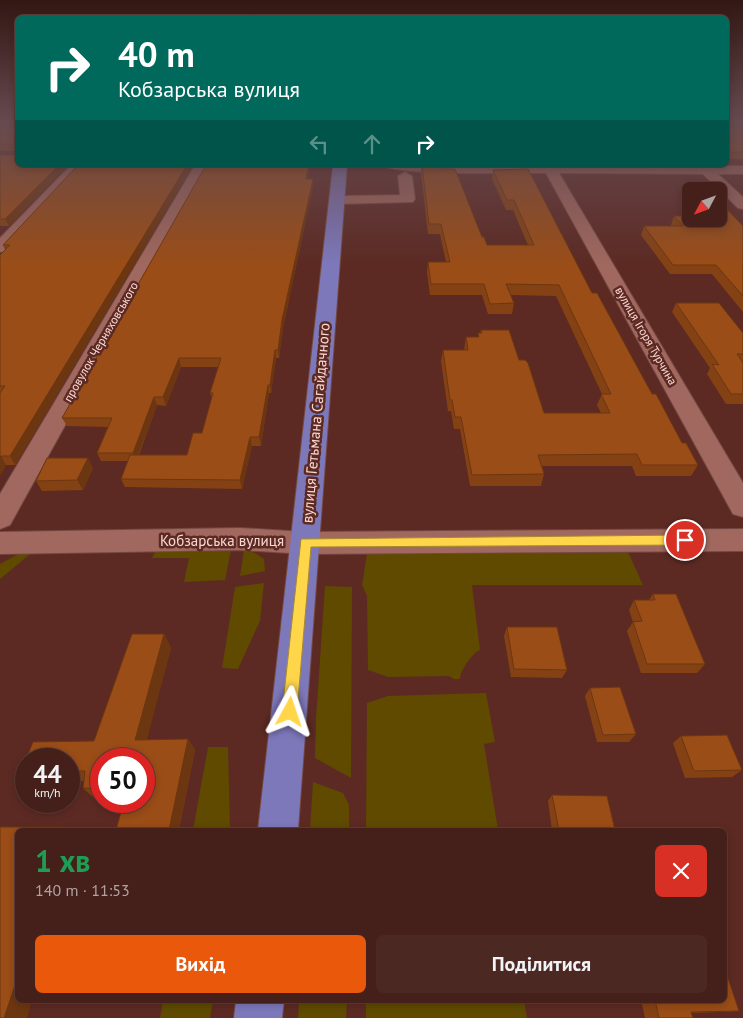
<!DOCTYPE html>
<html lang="uk">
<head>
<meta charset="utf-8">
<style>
	body { margin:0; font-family:"PT Sans",sans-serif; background:#4c2823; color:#f1f3f6; height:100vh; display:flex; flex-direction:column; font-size:19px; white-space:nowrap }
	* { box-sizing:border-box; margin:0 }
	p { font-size:16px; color:#b0a3a2 }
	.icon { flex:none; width:28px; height:28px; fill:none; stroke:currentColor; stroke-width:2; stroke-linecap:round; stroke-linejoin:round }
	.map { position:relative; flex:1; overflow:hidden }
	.panel { position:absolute; left:15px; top:828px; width:712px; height:175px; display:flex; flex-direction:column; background:#45201a; border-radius:8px; box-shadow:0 2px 8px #0003,0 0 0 1px #5d3e39 }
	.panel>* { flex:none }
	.top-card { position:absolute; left:15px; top:15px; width:714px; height:152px; border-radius:8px; box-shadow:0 2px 8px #0003,0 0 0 1px #5d3e39; background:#00695c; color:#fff; overflow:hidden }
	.needle { width:32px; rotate:229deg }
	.tools { position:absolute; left:682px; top:182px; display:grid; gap:10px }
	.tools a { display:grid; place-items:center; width:45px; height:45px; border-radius:8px; background:#45201a; box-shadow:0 2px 8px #0003,0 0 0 1px #5d3e39; font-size:25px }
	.speed { position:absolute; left:15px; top:748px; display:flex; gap:10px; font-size:25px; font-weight:700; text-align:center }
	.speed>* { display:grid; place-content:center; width:65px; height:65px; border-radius:50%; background:#45201a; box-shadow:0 2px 8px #0003,0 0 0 1px #5d3e39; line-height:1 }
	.speed small { font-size:12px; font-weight:400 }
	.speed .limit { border:8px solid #d22; background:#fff; color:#111 }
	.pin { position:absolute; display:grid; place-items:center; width:42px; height:42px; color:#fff; margin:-21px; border:2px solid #fff; border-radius:50%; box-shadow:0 1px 5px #0007 }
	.me { position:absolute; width:55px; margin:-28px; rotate:5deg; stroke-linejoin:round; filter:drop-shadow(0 0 4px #0008) }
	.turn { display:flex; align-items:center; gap:18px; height:105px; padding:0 20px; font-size:22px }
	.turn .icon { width:65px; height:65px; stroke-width:2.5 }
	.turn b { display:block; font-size:35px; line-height:42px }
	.lanes { display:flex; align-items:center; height:48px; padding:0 20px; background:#0003; justify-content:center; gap:25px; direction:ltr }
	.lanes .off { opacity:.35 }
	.round { display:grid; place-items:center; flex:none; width:52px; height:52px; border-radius:8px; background:#4c2823 }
	.overview { display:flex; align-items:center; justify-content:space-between; height:85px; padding:0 20px }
	h1 { font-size:30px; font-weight:800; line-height:38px; color:#1e9e55 }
	.cta { display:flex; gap:10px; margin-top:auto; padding:10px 20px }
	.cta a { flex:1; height:58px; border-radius:8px; background:#ea580c; color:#fff; font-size:20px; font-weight:800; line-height:58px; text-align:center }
	.cta a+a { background:#4c2823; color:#f1f3f6 }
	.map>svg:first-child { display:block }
	.green { fill:#5f4a00 }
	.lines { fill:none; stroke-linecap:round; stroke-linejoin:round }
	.minor-casing { stroke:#734842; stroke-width:2 }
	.major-casing { stroke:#734842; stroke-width:2 }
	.minor { fill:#a0685e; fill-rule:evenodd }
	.major { fill:#7d78ba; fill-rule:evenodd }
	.wall { fill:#844214; fill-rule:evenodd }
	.shaded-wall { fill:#6c3610 }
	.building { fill:#9a4d17; stroke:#6c3610 }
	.route { fill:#ffd54a; stroke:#a68a30 }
	.labels { text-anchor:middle; stroke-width:5; stroke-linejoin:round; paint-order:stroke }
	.far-street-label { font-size:12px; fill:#fad9d3; stroke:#5c2a23 }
	.street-label { font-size:15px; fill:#fad9d3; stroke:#5c2a23 }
</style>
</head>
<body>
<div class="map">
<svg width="743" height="1018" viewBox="0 0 743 1018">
	<rect width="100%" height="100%" fill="#5c2a23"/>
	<g class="green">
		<path d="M624,549L629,554L643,585H472L480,650C472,653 460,671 460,679H454L449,676L388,677L368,670L367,596L362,585L367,554Z"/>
		<polygon points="35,550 0,579 0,564 24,551"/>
		<polygon points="156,550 231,550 225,580 184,582 189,558 152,558"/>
		<polygon points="244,550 255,553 264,559 265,571 240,576"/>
		<polygon points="264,583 260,621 238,669 222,668 235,587"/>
		<polygon points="325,586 352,587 351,778 315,758 316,719"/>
		<polygon points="486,693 495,742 484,744 498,830 366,830 367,703 388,696"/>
		<polygon points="208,747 228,747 230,830 193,830"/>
		<polygon points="313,782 343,793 349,805 349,830 310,830"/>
		<polygon points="163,1000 213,1000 210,1018 160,1018"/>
		<polygon points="299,1000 347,1000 346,1018 298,1018"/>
		<polygon points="366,1000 524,1000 527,1018 366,1018"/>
	</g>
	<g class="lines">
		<defs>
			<g id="minor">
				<polygon points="71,165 85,165 6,251 0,252 0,238"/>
				<polygon points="195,165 209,165 10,525 0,529 0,494"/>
				<path d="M383,165L743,166V174H718L743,197V209L738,208L703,174L559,173L743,483V517L733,514L546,173C523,173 393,176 383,165Z"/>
				<polygon points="405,172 412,176 415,199 413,202 337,204 332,203 330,200 332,197 337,196 400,195 398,176"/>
				<polygon points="240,528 305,532 743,529 743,551 305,554 240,550 0,554 0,532"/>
			</g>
			<g id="major">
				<polygon points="333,165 347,165 298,830 258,830"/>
				<polygon points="236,1000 284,1000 282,1018 234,1018"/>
			</g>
		</defs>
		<use href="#minor" class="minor-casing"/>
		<use href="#major" class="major-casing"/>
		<use href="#minor" class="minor"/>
		<use href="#major" class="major"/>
	</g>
	<g class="wall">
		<polygon points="0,122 18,122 18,165 68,165 9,226 0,226 0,155 17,155 17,151 0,151"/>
		<rect x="726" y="122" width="17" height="37"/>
		<polygon points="78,165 193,165 15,465 6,465 0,475 0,255 5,250 3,245"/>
		<polygon points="421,165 441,169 482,237 487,245 528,245 513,210 506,210 492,179 493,170 592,293 682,443 698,465 691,476 636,476 632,466 542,466 544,474 541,486 470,486 460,429 454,429 451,411 448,411 441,361 443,350 464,350 466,337 478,337 478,333 480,333 481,330 519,360 544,413 601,413 597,405 602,394 556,296 510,295 514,303 512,314 488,314 482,295 430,295 427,272 428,262 446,262 440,234 428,234 421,173"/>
		<path d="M308,179L313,186L283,328L279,358H276L271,393H269L261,446H252L242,489L125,487L121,479L128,461H101L97,453L108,427L67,426L62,418ZM181,367H219L210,393L212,398L202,433L187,455H139L157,405L166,406Z"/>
		<polygon points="687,196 691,196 691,214 683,204"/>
		<polygon points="674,216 743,226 743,312 712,274 670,274 641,235 644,226 673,226 671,225"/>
		<polygon points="676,303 743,333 743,404 726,404 707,374 710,368 672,312"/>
		<polygon points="93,468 83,490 42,491 36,481"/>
		<polygon points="653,594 705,664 697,673 641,673 627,631 633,622 629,610 634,600 649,600"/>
		<polygon points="507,627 567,670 562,678 511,677 504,636"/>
		<polygon points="132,634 164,634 171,648 146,740 188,739 195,750 179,830 116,830 124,801 144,801 144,759 101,759 101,798 94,798 83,788 84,781 69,781 69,759 26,759 26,775 21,771 33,742 94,741"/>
		<polygon points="590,688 636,734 629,742 597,742 585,696"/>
		<polygon points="681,736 742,770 732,777 685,778 673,743"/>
		<polygon points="552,795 615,830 552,830 548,801"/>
		<polygon points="641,1000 725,1000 739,1011 721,1012 691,1013 693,1018 645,1018"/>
	</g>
	<g class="shaded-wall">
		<polygon points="59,165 68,165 9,226 5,219"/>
		<polygon points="187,165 193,165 15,465 10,456"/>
		<polygon points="309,165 311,165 307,186 306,179"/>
		<polygon points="313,179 313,186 283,328 279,358 278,350 282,320"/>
		<polygon points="275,350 276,358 271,393 270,385"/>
		<polygon points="179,358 181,367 166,406 163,397"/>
		<polygon points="268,385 269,393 261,446 259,437"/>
		<polygon points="154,397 157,405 136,461 133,453"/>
		<polygon points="250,437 252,446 242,489 240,480"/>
		<polygon points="1,456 6,465 0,475 0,457"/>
		<polygon points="88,458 93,468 83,490 77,480"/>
		<polygon points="164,634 171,648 144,751 135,740"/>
		<polygon points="188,739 195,750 179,830 169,830"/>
		<polygon points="18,976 18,1000 32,1000 27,1018 4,1018"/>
	</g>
	<g class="building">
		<polygon points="0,122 18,122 18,165 59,165 5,219 0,219 0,155 17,155 17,144 0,144"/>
		<rect x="726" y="122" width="17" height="30"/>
		<polygon points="78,165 187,165 10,456 1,456 0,457 0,393 5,386 0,386 0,255 10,245 3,245"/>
		<polygon points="206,165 309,165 306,179 313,179 282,320 278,350 275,350 270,385 268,385 259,437 250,437 240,480 121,479 130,455 187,455 193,433 202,433 213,393 210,393 221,358 179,358 163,397 154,397 133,453 97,453 112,418 62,418"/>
		<polygon points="422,165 440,165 441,169 455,169 482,237 484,237 487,245 534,245 514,200 507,200 493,170 528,169 592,293 597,293 652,394 656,394 682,443 686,443 698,465 642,465 637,454 538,455 544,474 472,475 461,417 455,417 452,400 450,400 443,350 468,350 466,337 479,337 478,333 482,333 481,330 509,330 519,360 525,360 528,363 544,413 610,413 601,394 611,394 559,285 506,284 514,303 490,304 484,284 431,284 428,262 450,262 441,224 429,224"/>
		<polygon points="687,196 691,196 691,202"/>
		<polygon points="719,201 743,226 743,296 716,265 673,265 644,226 683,226 674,216 691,216 691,219 719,219"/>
		<polygon points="676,303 719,303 743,333 743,354 737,354 743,363 743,394 731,394 712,364 719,365"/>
		<polygon points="47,458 88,458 77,480 36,481"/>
		<polygon points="653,594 676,594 705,664 647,664 633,622 642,621 634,600 655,600"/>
		<polygon points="507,627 557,627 567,670 514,669"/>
		<polygon points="132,634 164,634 135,740 188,739 169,830 116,830 124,801 144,801 144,759 101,759 101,789 83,788 85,771 69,771 69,759 26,759 26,771 21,771 33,742 94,741"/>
		<polygon points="620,687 636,734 603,735 590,688"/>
		<polygon points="727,735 742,770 694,771 681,736"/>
		<polygon points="552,795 607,796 615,830 559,830"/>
		<polygon points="0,827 64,827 63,830 18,830 18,976 4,1018 0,1018"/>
		<polygon points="725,969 739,1011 691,1012 693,1018 659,1018 655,1000 725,1000"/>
	</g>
	<linearGradient id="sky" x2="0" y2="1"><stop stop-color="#331713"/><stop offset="0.46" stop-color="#664a50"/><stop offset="1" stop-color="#664a50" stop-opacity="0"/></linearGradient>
	<rect width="743" height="265" fill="url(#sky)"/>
	<polygon class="route" points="685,535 689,537 691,540 689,543 685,545 311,547 297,712 295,717 290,719 284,717 282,712 301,539"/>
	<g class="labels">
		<g class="far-street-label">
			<text transform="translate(646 336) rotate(60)" y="4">вулиця Ігоря Турчина</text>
			<text transform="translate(101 342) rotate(-60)" y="4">провулок Черняховського</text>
		</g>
		<g class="street-label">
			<text transform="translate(316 423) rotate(-85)" y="5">вулиця Гетьмана Сагайдачного</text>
			<text x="222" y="546">Кобзарська вулиця</text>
		</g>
	</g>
</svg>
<div class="tools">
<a><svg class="needle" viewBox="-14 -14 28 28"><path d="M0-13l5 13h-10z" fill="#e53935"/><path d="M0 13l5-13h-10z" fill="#b0a3a2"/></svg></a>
</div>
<div class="speed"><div>44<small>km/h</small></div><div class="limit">50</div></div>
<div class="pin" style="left:685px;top:540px;background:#d93025"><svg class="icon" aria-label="arrive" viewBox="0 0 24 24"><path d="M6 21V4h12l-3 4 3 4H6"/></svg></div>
<svg class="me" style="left:290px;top:712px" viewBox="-20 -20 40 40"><path d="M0-17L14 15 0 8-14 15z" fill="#ffd54a" stroke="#fff" stroke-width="4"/></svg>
<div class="top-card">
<div class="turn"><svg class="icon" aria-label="right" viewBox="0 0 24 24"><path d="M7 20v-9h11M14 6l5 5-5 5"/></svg><div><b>40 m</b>Кобзарська вулиця</div></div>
<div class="lanes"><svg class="icon off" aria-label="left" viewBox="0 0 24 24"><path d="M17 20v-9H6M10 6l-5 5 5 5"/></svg><svg class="icon off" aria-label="ahead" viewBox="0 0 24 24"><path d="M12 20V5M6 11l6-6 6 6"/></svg><svg class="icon" aria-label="right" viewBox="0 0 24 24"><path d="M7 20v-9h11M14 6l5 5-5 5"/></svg></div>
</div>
<section class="panel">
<div class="overview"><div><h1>1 хв</h1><p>140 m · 11:53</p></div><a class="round" style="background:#d93025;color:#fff"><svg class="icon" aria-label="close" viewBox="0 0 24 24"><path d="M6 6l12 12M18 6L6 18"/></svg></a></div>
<div class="cta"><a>Вихід</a><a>Поділитися</a></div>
</section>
</div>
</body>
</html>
